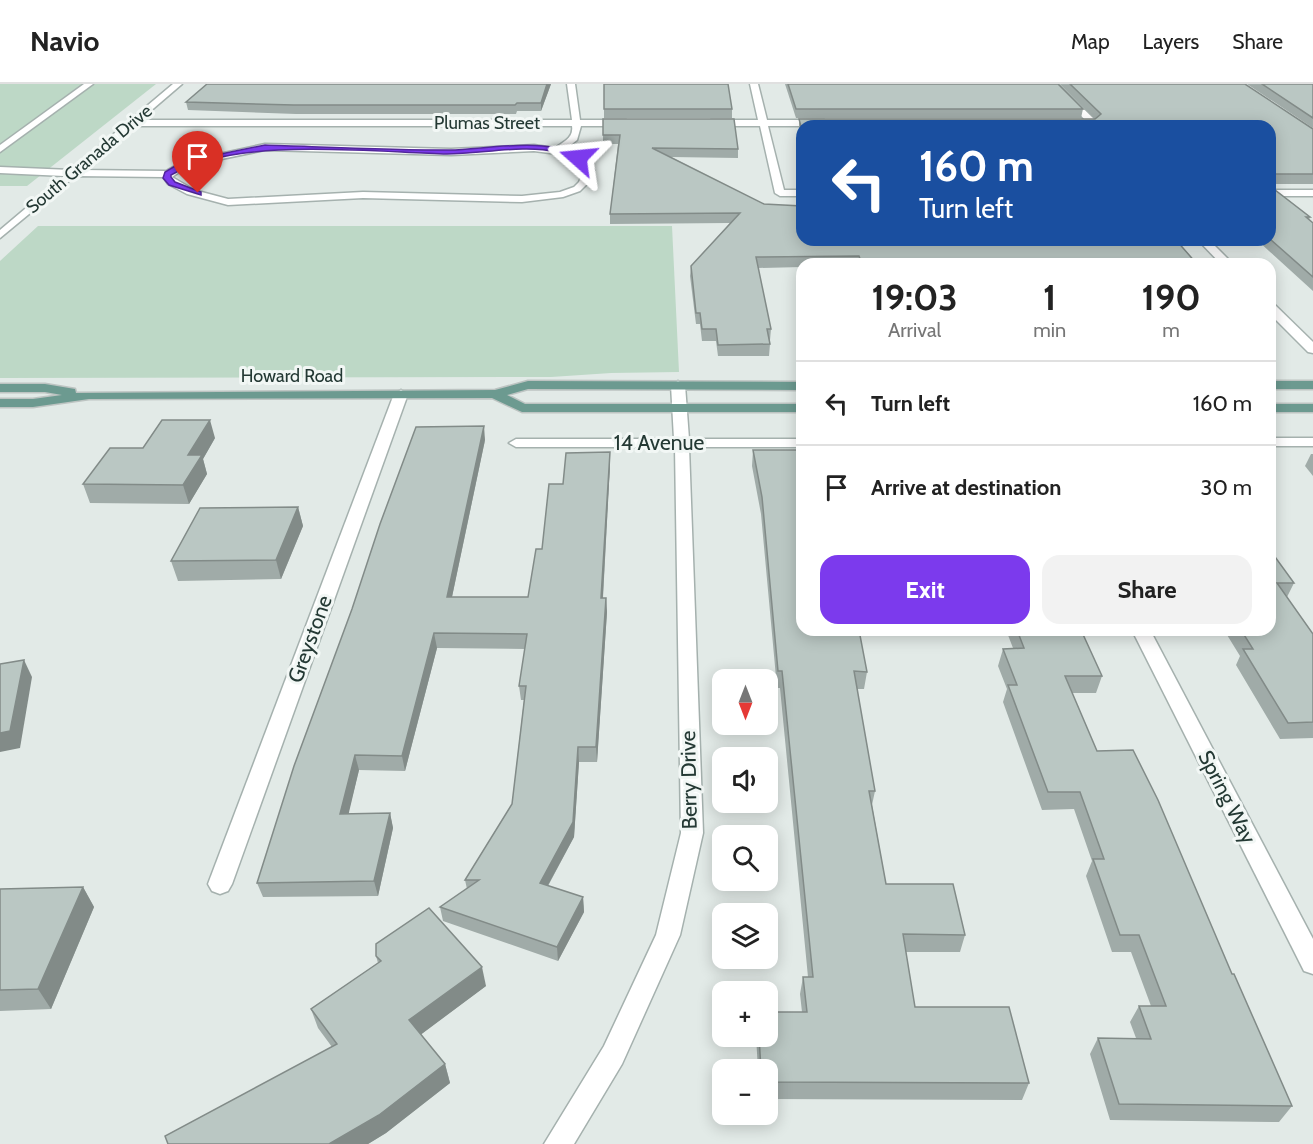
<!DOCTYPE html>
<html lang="en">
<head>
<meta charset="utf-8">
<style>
	body { margin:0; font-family:Cabin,sans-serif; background:#f2f2f2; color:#222; height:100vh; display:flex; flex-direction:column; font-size:22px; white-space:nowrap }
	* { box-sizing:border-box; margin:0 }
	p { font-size:20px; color:#767676 }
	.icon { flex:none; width:33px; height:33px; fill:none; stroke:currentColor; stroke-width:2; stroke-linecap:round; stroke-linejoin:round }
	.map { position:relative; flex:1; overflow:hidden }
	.side { position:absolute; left:796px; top:174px; width:480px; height:378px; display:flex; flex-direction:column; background:#fff; border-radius:18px; box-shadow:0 3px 15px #0003 }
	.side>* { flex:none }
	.guide { position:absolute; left:796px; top:36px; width:480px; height:126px; border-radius:18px; box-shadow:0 3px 15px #0003; background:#1a4fa0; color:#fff; overflow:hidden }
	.needle { width:39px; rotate:180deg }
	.fabs { position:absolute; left:712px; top:585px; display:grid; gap:12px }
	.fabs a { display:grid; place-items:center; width:66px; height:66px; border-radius:12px; background:#fff; box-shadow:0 3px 15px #0003; font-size:30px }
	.pin { position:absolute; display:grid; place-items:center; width:51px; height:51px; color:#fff; margin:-62px -26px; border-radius:50% 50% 50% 0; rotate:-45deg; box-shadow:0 0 6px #0007 }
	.pin .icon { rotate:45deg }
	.me { position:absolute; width:66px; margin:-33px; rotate:288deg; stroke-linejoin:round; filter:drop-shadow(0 0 4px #0008) }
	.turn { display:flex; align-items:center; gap:21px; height:126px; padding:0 24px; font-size:27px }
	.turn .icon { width:78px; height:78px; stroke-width:2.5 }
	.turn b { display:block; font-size:42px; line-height:51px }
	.eta { display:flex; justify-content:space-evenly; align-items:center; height:102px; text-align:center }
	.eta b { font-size:36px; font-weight:700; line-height:42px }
	.cta { display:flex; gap:12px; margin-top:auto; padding:12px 24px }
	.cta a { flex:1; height:69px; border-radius:18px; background:#7c3aed; color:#fff; font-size:24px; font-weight:700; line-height:69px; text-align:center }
	.cta a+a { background:#f2f2f2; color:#222 }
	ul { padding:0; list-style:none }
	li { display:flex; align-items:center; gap:18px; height:84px; padding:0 24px; border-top:2px solid #e0e0e0 }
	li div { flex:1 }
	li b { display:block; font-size:22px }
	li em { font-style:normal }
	header { display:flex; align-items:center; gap:36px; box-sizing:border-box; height:84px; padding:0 30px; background:#fff; border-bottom:2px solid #e0e0e0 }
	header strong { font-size:28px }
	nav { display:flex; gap:33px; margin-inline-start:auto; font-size:21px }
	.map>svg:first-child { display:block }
	.green { fill:#bdd8c6 }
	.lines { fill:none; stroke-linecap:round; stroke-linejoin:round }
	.minor-casing { stroke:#a5b1ae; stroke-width:3 }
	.major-casing { stroke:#bdc4c2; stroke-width:3 }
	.minor { fill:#fff; fill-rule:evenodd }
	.major { fill:#6c9a90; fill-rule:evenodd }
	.wall { fill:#a0aba8 }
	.shaded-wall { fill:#828b88 }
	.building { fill:#bac7c3; stroke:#828b88; stroke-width:1.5 }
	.route { fill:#7c3aed; stroke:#51269a; stroke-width:1.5 }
	.labels { text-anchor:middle; stroke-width:6; stroke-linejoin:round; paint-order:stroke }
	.far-street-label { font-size:18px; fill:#243934; stroke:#f2f7f5 }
	.street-label { font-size:21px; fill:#243934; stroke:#f2f7f5 }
</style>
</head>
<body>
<header>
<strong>Navio</strong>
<nav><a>Map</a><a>Layers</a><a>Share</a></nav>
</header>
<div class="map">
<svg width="1313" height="1060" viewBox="0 0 1313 1060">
	<rect width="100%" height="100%" fill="#e2eae7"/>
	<g class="green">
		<polygon points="0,0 156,0 27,102 0,102"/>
		<polygon points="38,142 672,142 679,288 611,289 551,293 0,294 0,177"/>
	</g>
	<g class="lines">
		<defs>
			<g id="minor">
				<polygon points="84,0 93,0 0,68 0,61"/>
				<path d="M173,0H182L140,36H572L567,0H575L580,36H626L630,39L626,42H581L577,56L564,66L581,72L594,86L588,99L580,107L563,113L522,118L363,114L228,121L187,110L168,100L163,93L75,92L0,154V146L64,92L0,89V83L71,86ZM134,42H572C574,54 563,58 555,64L534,61L451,65L265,60L182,78L166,87L82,86ZM265,66L451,71L534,67L565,71L575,76L584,86L579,98L574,103L560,108L522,112L363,108L228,115L194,106L172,93L188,82Z"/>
				<polygon points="750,0 758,0 767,36 824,36 828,39 824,42 768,42 784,106 802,106 802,112 780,112 775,109 760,42 711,42 707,39 711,36 758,36"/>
				<polygon points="1050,0 1058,0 1096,37 1096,41 1090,41"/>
				<rect x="1270" y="106" width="43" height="6"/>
				<polygon points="1198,156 1209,156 1233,180 1221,180"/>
				<polygon points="1270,220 1274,220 1313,258 1313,269 1308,268 1270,230"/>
				<polygon points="678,297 685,301 689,355 802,355 802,363 689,363 703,749 680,851 622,980 574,1060 544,1060 604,962 656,851 681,749 675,363 516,363 509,359 516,355 674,355 671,301"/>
				<polygon points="401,306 408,310 232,800 228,807 220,810 212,807 208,800 394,310"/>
				<rect x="1270" y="354" width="43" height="8"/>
				<polygon points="1132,546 1150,546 1313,855 1313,890 1304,887"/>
			</g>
			<g id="major">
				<polygon points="528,297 802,298 802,306 528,305 507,311 525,320 802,320 802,328 522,328 492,314 89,315 33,323 0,323 0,315 33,315 62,311 45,308 0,308 0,300 45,300 75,305 76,309 495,306"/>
				<rect x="1270" y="297" width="43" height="8"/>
				<rect x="1270" y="320" width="43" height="8"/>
			</g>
		</defs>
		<use href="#minor" class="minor-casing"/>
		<use href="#major" class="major-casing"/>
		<use href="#minor" class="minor"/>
		<use href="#major" class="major"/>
	</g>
	<g class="wall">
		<polygon points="551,0 541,27 517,27 516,30 296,30 188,26 186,18"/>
		<polygon points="785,0 1058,0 1083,25 1081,34 796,34"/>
		<polygon points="1060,0 1245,0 1313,45 1313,100 1270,100 1270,42 802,42 802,58 799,44 799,35 1095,35"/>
		<polygon points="1247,0 1313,0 1313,44"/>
		<rect x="604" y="25" width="128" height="9"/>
		<polygon points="603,35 738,65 738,74 671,73 764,120 1197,180 802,180 802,183 758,184 771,245 770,256 769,256 770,260 769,272 718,272 716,257 702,257 700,240 696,240 690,192 691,182 730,139 610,140 610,130 618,60 603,60"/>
		<polygon points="1270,102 1310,133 1309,136 1313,139 1313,207 1257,156 1270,156"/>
		<polygon points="215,354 203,375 207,390 189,420 90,419 83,400 143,364"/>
		<polygon points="485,356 452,513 528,513 542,465 563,400 610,368 610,381 603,514 606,514 607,528 597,678 579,678 574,753 548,802 583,813 584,828 558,877 443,837 440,823 467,805 465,796 512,720 524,616 521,616 519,602 525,565 437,564 405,687 359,686 348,730 390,729 393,744 378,812 263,813 257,799"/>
		<polygon points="753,366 867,588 864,605 857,605 875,707 872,721 886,800 965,851 960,868 906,868 915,923 1029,999 1022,1016 768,1015 768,986 758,986 756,952 768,952 802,928 800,910 803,893 808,893 780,604 777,604 761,430 752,382"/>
		<polygon points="1311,370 1313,370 1313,392 1305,382"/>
		<polygon points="298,423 303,442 281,495 178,497 171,477"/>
		<polygon points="1270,466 1294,499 1287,513 1313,550 1313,654 1280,655 1236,581 1240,572 1224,546 1270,546"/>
		<polygon points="1006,546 1081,546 1102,592 1096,609 1072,609 1097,667 1232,890 1292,1022 1279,1038 1110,1036 1090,970 1098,954 1136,954 1130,938 1139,922 1151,922 1131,868 1112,868 1086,792 1092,777 1074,725 1042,726 1003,618 1007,605 998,582 1003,565 1013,564"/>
		<polygon points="83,803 94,823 51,925 0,927 0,805"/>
		<polygon points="376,872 486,902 421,950 445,980 450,999 386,1049 368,1060 168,1060 332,963 318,944 311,925 378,879"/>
	</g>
	<g class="shaded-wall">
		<polygon points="547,0 551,0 541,27 541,19"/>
		<polygon points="210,336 215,354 203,375 207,390 189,420 183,401 188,371"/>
		<polygon points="484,342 485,356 449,527 447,513"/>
		<polygon points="610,368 610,381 602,528 601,514"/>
		<polygon points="298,423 303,442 281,495 276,476"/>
		<polygon points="606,514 607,528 597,678 596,663"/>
		<polygon points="434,549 437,564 405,687 402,672"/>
		<polygon points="24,576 32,593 20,664 0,668 0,649"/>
		<polygon points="578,663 579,678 574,753 541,814 540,799"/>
		<polygon points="355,671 359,686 345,745 340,730"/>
		<polygon points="390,729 393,744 378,812 374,797"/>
		<polygon points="83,803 94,823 51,925 38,905"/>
		<polygon points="583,813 584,828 558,877 557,863"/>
		<polygon points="482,883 486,902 415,955 409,936"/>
		<polygon points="445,980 450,999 386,1049 368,1060 329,1060"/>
	</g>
	<g class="building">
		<polygon points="207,0 547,0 541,19 517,19 515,21 294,21 186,18"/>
		<polygon points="604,0 728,0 732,25 604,25"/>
		<polygon points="788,0 1058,0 1083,25 796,25"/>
		<polygon points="1070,0 1245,0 1313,45 1313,90 1270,90 1270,42 802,42 802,46 799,35 1095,35 1101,30"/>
		<polygon points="1262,0 1313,0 1313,34"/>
		<polygon points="603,35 734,35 738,65 652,64 764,120 802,122 802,156 1176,156 1197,180 862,180 859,172 756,173 771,245 767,245 770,260 718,261 716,245 702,245 700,229 696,229 691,182 740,129 610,130 620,51 603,51"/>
		<polygon points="1270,102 1310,133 1306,133 1313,139 1313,193 1270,155"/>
		<polygon points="162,336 210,336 188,371 202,371 183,401 83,400 110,364 143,364"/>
		<polygon points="484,342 447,513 528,513 536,465 542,465 549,400 563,400 566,369 610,368 601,514 606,514 596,663 578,663 573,738 540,799 583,813 557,863 440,823 479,796 465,796 512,720 526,602 519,602 527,550 434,549 402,672 355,671 340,730 390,729 374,797 257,799 294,682 352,525 380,440 416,343"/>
		<polygon points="753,366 802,366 802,546 859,546 867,588 854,587 875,707 869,707 886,800 953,800 965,851 903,850 915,923 1009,923 1029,999 768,998 768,986 761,986 759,952 768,952 768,928 807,928 803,893 813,893 782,587 778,587 762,413"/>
		<polygon points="298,423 276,476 171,477 200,424"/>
		<polygon points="1270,466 1294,499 1277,499 1313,550 1313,638 1288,639 1243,565 1253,565 1241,546 1270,546"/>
		<polygon points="1017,546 1081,546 1102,592 1065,592 1097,667 1133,666 1158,716 1232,890 1234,890 1292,1022 1119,1020 1098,954 1151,955 1139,922 1166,922 1139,851 1120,851 1093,775 1104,775 1080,708 1048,708 1008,601 1017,601 1003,565 1024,564"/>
		<polygon points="24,576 10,647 0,649 0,580"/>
		<polygon points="83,803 38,905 0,906 0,805"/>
		<polygon points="429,824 482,883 409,936 445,980 379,1031 329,1060 168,1060 165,1052 337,960 311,925 381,877 376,872 376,860"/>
	</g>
	<path class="route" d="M265,61C327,63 389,66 450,66C489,65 549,52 582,74L578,76C571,74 564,70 557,68C524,60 481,70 447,70C370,68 238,52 171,91V93L175,98L201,108V111L169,101L163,94L165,88L182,78Z"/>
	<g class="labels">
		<g class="far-street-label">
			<text x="487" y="45">Plumas Street</text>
			<text transform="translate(89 75) rotate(-40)" y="6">South Granada Drive</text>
			<text x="292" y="298">Howard Road</text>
		</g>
		<g class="street-label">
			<text x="659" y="366">14 Avenue</text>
			<text transform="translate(310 555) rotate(-70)" y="7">Greystone</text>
			<text transform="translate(689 696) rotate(-91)" y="7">Berry Drive</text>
			<text transform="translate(1227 713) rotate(63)" y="7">Spring Way</text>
		</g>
	</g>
</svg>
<div class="fabs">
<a><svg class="needle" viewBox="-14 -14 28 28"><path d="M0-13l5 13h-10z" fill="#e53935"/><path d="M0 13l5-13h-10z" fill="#767676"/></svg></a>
<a><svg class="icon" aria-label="sound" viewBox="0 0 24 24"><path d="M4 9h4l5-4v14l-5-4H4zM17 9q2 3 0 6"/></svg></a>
<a><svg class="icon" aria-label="search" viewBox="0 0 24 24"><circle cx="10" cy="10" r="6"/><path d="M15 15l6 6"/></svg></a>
<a><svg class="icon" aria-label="layers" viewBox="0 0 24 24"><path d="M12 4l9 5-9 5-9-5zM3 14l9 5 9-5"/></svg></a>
<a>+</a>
<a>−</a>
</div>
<div class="pin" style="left:198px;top:109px;background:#d93025"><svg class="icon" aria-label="arrive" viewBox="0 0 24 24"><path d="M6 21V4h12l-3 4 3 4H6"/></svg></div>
<svg class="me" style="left:578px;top:74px" viewBox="-20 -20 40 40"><path d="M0-17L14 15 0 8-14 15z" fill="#7c3aed" stroke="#fff" stroke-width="4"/></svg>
<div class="guide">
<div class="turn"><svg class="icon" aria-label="left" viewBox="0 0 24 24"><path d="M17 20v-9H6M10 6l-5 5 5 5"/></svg><div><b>160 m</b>Turn left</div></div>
</div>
<section class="side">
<div class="eta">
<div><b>19:03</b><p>Arrival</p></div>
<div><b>1</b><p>min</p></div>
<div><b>190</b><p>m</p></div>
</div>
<ul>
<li><svg class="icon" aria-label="left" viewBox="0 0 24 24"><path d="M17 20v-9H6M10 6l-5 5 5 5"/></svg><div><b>Turn left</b></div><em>160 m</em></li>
<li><svg class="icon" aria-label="arrive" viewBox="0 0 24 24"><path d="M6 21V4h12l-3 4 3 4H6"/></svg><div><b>Arrive at destination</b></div><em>30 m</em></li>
</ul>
<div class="cta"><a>Exit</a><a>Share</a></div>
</section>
</div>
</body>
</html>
